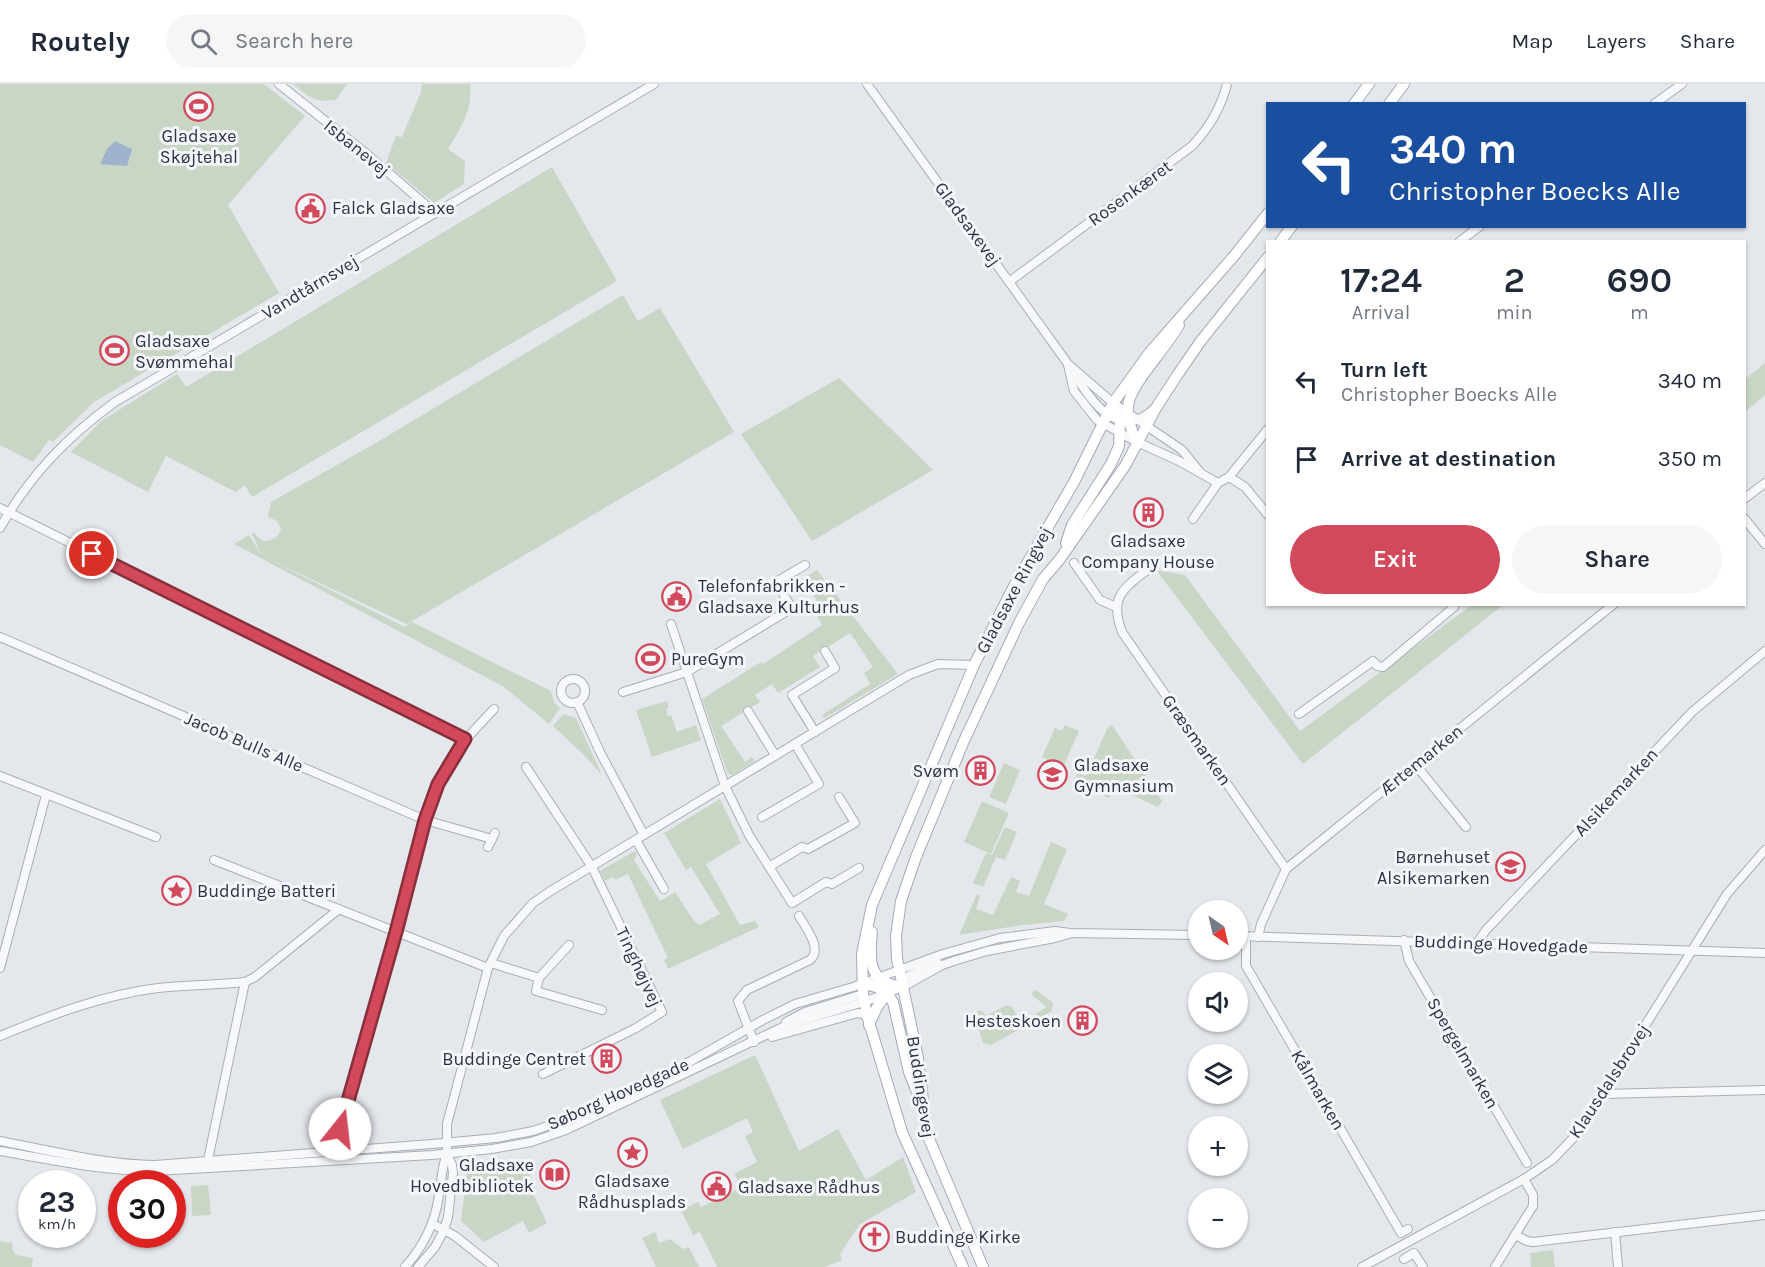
<!DOCTYPE html>
<html lang="en">
<head>
<meta charset="utf-8">
<style>
	body { margin:0; font-family:Karla,sans-serif; background:#f6f6f7; color:#1f2937; height:100vh; display:flex; flex-direction:column; font-size:22px; white-space:nowrap }
	* { box-sizing:border-box; margin:0 }
	p { font-size:20px; color:#747a83 }
	.icon { flex:none; width:33px; height:33px; fill:none; stroke:currentColor; stroke-width:2; stroke-linecap:round; stroke-linejoin:round }
	.map { position:relative; flex:1; overflow:hidden }
	.details { position:absolute; left:1266px; top:156px; width:480px; height:366px; display:flex; flex-direction:column; background:#fff; border-radius:0px; box-shadow:0 2px 4px #0004 }
	.details>* { flex:none }
	.top-card { position:absolute; left:1266px; top:18px; width:480px; height:126px; border-radius:0px; box-shadow:0 2px 4px #0004; background:#1a4fa0; color:#fff; overflow:hidden }
	.needle { width:39px; rotate:146deg }
	.buttons { position:absolute; left:1188px; top:816px; display:grid; gap:12px }
	.buttons a { display:grid; place-items:center; width:60px; height:60px; border-radius:50%; background:#fff; box-shadow:0 2px 4px #0004; font-size:30px }
	.speed { position:absolute; left:18px; top:1086px; display:flex; gap:12px; font-size:30px; font-weight:700; text-align:center }
	.speed>* { display:grid; place-content:center; width:78px; height:78px; border-radius:50%; background:#fff; box-shadow:0 2px 4px #0004; line-height:1 }
	.speed small { font-size:15px; font-weight:400 }
	.speed .limit { border:9px solid #d22; background:#fff; color:#111 }
	.pin { position:absolute; display:grid; place-items:center; width:51px; height:51px; color:#fff; margin:-26px; border:3px solid #fff; border-radius:50%; box-shadow:0 2px 6px #0007 }
	.me { position:absolute; width:66px; margin:-33px; rotate:16deg; stroke-linejoin:round; filter:drop-shadow(0 0 4px #0008) }
	.turn { display:flex; align-items:center; gap:21px; height:126px; padding:0 24px; font-size:27px }
	.turn .icon { width:78px; height:78px; stroke-width:2.5 }
	.turn b { display:block; font-size:42px; line-height:51px }
	.eta { display:flex; justify-content:space-evenly; align-items:center; height:102px; text-align:center }
	.eta b { font-size:36px; font-weight:600; line-height:42px }
	.cta { display:flex; gap:12px; margin-top:auto; padding:12px 24px }
	.cta a { flex:1; height:69px; border-radius:36px; background:#d1495b; color:#fff; font-size:24px; font-weight:600; line-height:69px; text-align:center }
	.cta a+a { background:#f6f6f7; color:#1f2937 }
	ul { padding:0; list-style:none }
	li { display:flex; align-items:center; gap:18px; height:78px; padding:0 24px }
	li div { flex:1 }
	li b { display:block; font-size:22px }
	li em { font-style:normal }
	header { display:flex; align-items:center; gap:36px; box-sizing:border-box; height:84px; padding:0 30px; background:#fff; border-bottom:2px solid #e0e1e3 }
	header strong { font-size:28px }
	nav { display:flex; gap:33px; margin-inline-start:auto; font-size:21px }
	.search { width:420px; height:54px; background:#f6f6f7; display:flex; align-items:center; gap:15px; box-sizing:border-box; padding:0 21px; border-radius:33px; color:#747a83; font-size:22px }
	.map>svg:first-child { display:block }
	.green { fill:#c9d6c5 }
	.water { fill:#9fb4cc }
	.lines { fill:none; stroke-linecap:round; stroke-linejoin:round }
	.minor-casing { stroke:#a9aeb7; stroke-width:10 }
	.major-casing { stroke:#a3abb8; stroke-width:12 }
	.minor { stroke:#f7f8fa; stroke-width:8 }
	.major { stroke:#fff; stroke-width:10 }
	.route-casing { stroke:#882f3b; stroke-width:15 }
	.route { stroke:#d1495b; stroke-width:10 }
	.labels { text-anchor:middle; stroke-width:6; stroke-linejoin:round; paint-order:stroke }
	.poi-label { font-size:18px; fill:#2b3445; stroke:#f4f6f9; text-anchor:start }
	.street-label { font-size:18px; fill:#2b3445; stroke:#f4f6f9 }
</style>
</head>
<body>
<header>
<strong>Routely</strong>
<div class="search"><svg class="icon" aria-label="search" viewBox="0 0 24 24"><circle cx="10" cy="10" r="6"/><path d="M15 15l6 6"/></svg>Search here</div>
<nav><a>Map</a><a>Layers</a><a>Share</a></nav>
</header>
<div class="map">
<svg width="1765" height="1183" viewBox="0 0 1765 1183">
	<rect width="100%" height="100%" fill="#e4e7ec"/>
	<g class="green">
		<polygon points="0,0 264,0 305,32 228,121 279,209 94,318 53,358 49,356 33,378 0,361"/>
		<path d="M293,0H347L336,16C312,18 311,14 293,0Z"/>
		<path d="M422,0H470C472,28 462,42 448,65L465,77L464,100L434,119L386,79L396,52L402,53L421,8Z"/>
		<polygon points="552,83 617,197 252,413 245,401 236,408 166,372 148,408 71,368 101,337 177,290 186,303"/>
		<path d="M623,211L638,237L660,224L734,348L407,540L264,473L405,543L411,538L414,539L551,607L554,619L560,624L549,640L504,603L234,460L249,451L261,470L252,450L254,449L263,457C272,457 278,454 281,445L277,437L268,433L271,418L374,360Z"/>
		<polygon points="1765,279 1765,311 1745,328 1745,295"/>
		<polygon points="839,294 933,386 812,457 741,350"/>
		<polygon points="817,486 898,590 825,634 822,631 870,600 864,589 873,583 850,549 813,572 820,583 778,609 772,600 755,611 760,618 721,642 745,678 752,673 755,677 732,691 728,690 702,615 761,578 763,580 822,541 816,529 822,525 803,495"/>
		<polygon points="1156,486 1185,491 1300,647 1472,521 1503,521 1303,680"/>
		<polygon points="667,617 669,624 666,625 668,632 671,631 677,648 696,641 701,656 652,673 636,626"/>
		<polygon points="563,630 576,634 602,691 584,671 553,642"/>
		<polygon points="1065,641 1079,647 1063,683 1042,673 1055,644 1062,647"/>
		<polygon points="1112,641 1162,717 1158,723 1114,703 1109,714 1073,698 1078,689 1086,692 1108,643"/>
		<polygon points="1004,679 1020,686 1006,720 989,713"/>
		<polygon points="720,715 741,759 706,780 740,841 755,837 759,843 668,885 664,876 668,874 628,790 615,796 613,793 605,797 600,787 635,767 637,771 634,776 660,817 675,808 694,837 699,841 720,830 691,783 686,786 664,749"/>
		<polygon points="982,717 1009,729 991,770 964,758"/>
		<polygon points="1005,743 1017,748 1005,776 996,773 983,803 973,799 986,769 992,771"/>
		<polygon points="1051,758 1067,765 1044,820 1068,830 1064,837 1023,841 959,851 977,810 980,812 976,825 993,831 1011,793 1020,797 1016,808 1029,812"/>
		<polygon points="1036,906 1053,919 1052,927 991,961 983,959 975,933 978,927 982,927 986,932 1007,921 1012,923 1021,939 1047,923 1032,911 1033,907"/>
		<polygon points="755,971 799,1067 838,1045 866,1096 903,1073 916,1108 860,1140 840,1170 842,1176 825,1183 717,1183 700,1148 693,1151 681,1126 698,1118 701,1123 742,1103 734,1090 757,1078 745,1052 753,1048 747,1034 683,1065 660,1016"/>
		<polygon points="530,1077 535,1087 526,1095 547,1139 529,1149 523,1137 484,1158 461,1137 467,1088"/>
		<polygon points="208,1101 211,1131 192,1132 191,1102"/>
		<polygon points="655,1148 659,1159 670,1155 683,1165 689,1163 699,1183 656,1183 642,1154"/>
		<polygon points="0,1157 13,1159 12,1165 16,1171 33,1174 32,1183 0,1183"/>
		<polygon points="1553,1166 1555,1183 1531,1183 1530,1169"/>
	</g>
	<polygon class="water" points="115,57 132,65 127,82 100,80 107,65"/>
	<g class="lines">
		<defs>
			<g id="minor">
				<polyline points="279,0 368,71 435,129"/>
				<polyline points="867,0 1068,280 1113,319 1182,366 1199,387"/>
				<polyline points="1654,20 1682,0"/>
				<polyline points="1459,158 1480,142"/>
				<path d="M1009,198L1192,62C1209,44 1221,24 1227,0"/>
				<polyline points="1068,281 1074,307 1097,336 1137,358 1179,377 1218,399 1229,393 1268,345"/>
				<path d="M1073,288C1091,317 1118,358 1154,325"/>
				<polyline points="1229,393 1245,403 1268,431"/>
				<polyline points="1744,415 1765,399"/>
				<polyline points="0,424 465,655"/>
				<polyline points="1744,434 1765,460"/>
				<polyline points="1193,435 1218,399"/>
				<path d="M0,444C30,391 66,354 115,318L654,0"/>
				<polyline points="1074,479 1100,516 1116,523"/>
				<path d="M1146,487C1120,506 1110,516 1122,548L1286,785"/>
				<polyline points="671,540 725,702 749,751 792,819 826,798 832,800 859,784"/>
				<polyline points="0,553 425,736 492,755"/>
				<circle cx="573" cy="607" r="12"/>
				<polyline points="623,608 687,588 792,524 776,498 805,481"/>
				<polyline points="577,618 600,668 644,751"/>
				<polyline points="748,627 775,671"/>
				<polyline points="1299,630 1373,577 1377,582 1383,583 1454,523 1452,520"/>
				<polyline points="815,648 792,611 835,584 825,567"/>
				<polyline points="1415,680 1466,743"/>
				<polyline points="526,683 592,783 662,928 636,944 543,990"/>
				<polyline points="0,692 156,753"/>
				<polyline points="762,733 819,700 795,660"/>
				<polyline points="636,756 664,805"/>
				<polyline points="488,763 495,749"/>
				<polyline points="214,776 488,884"/>
				<polyline points="769,783 802,763 808,765 855,739 839,713"/>
				<polyline points="1238,852 1765,869"/>
				<polyline points="1246,853 1246,882 1401,1149 1408,1145"/>
				<polyline points="1258,853 1261,840 1286,785 1614,520"/>
				<polyline points="1404,856 1409,877 1527,1079"/>
				<polyline points="1477,859 1486,846 1692,628 1765,567"/>
				<polyline points="491,879 539,894 569,861"/>
				<polyline points="0,884 46,711"/>
				<polyline points="539,894 536,907 602,926"/>
				<polyline points="902,895 937,878"/>
				<polyline points="786,938 805,928 863,910"/>
				<path d="M0,952C51,931 102,911 158,904C186,901 216,901 245,898L255,893L339,825"/>
				<polyline points="772,953 858,929 867,931"/>
				<path d="M754,958L738,917L747,906L810,876C823,865 806,844 799,832"/>
				<polyline points="1602,1010 1765,1006"/>
				<path d="M0,1057C52,1067 103,1080 155,1081L432,1060L496,1054L533,1047L576,1032L691,977L763,936L795,920L853,903L943,870L1000,854L1055,847L1070,849L1198,851"/>
				<path d="M0,1067C52,1076 103,1087 155,1087L432,1071L492,1065L531,1058L566,1046L787,941L864,918L903,903L942,881L957,876L987,867L1055,854L1069,850"/>
				<path d="M333,1068C353,996 374,924 395,852C411,796 418,732 448,681C460,660 477,643 494,625"/>
				<polyline points="208,1076 245,898"/>
				<polyline points="433,1140 455,1152 494,1183"/>
				<polyline points="1615,1148 1618,1183"/>
				<polyline points="1515,1151 1527,1157 1533,1158 1765,1131"/>
				<polyline points="1404,1175 1414,1169 1423,1183"/>
				<path d="M405,1183C424,1162 435,1140 439,1111C442,1097 441,1084 447,1070"/>
				<polyline points="418,1183 435,1163 444,1146 448,1133 453,1089 452,1081 447,1070 447,1040 488,884 504,852 533,819 549,808 909,591 938,580 974,581"/>
				<polyline points="1362,1183 1524,1095 1552,1076 1579,1048 1727,810 1765,766"/>
				<polyline points="1495,1183 1533,1122 1533,1111 1524,1095"/>
			</g>
			<g id="major">
				<polyline points="1354,20 1369,0"/>
				<polyline points="1389,20 1404,0"/>
				<polyline points="1280,158 1292,142"/>
				<path d="M1137,358C1131,346 1125,331 1129,317C1134,297 1167,263 1179,241"/>
				<polyline points="1066,459 1072,441 1111,380 1119,362 1120,336 1113,319"/>
				<path d="M872,848C869,877 868,899 903,903"/>
				<path d="M862,900C876,901 886,906 893,918L909,988L917,1008"/>
				<polyline points="869,941 877,923 890,905"/>
				<polyline points="963,1183 902,1048 867,931 863,910 862,870 872,821 974,581 1014,502 1074,398 1113,319 1150,268 1234,172 1268,129"/>
				<polyline points="983,1183 927,1050 918,974 897,875 896,852 901,817 916,773 963,659 1019,539 1043,495 1060,475 1125,382 1156,324 1176,293 1200,258 1268,173"/>
			</g>
		</defs>
		<use href="#minor" class="minor-casing"/>
		<use href="#major" class="major-casing"/>
		<use href="#minor" class="minor"/>
		<use href="#major" class="major"/>
	</g>
	<g class="lines">
		<defs>
			<polyline id="route" points="92,470 465,655 438,700 425,736 396,848 340,1045"/>
		</defs>
		<use href="#route" class="route-casing"/>
		<use href="#route" class="route"/>
	</g>
	<defs>
		<symbol id="stadium-ring" viewBox="-11 -11 22 22"><circle r="9.5" fill="#f4f6f9" stroke="#d1495b" stroke-width="1.5"/><path d="M0-5a6.5 5 0 1 0 0 10a6.5 5 0 1 0 0-10ZM-3.5-1.8h7v3.6h-7Z" fill="#d1495b"/></symbol>
		<symbol id="civic-ring" viewBox="-11 -11 22 22"><circle r="9.5" fill="#f4f6f9" stroke="#d1495b" stroke-width="1.5"/><path d="M-.6-6.5H3V-4.5H.6V-3L4-1V1h2V6H-6V1h2V-1L-.6-3ZM-1.2 2.5V6h2.4V2.5Z" fill="#d1495b"/></symbol>
		<symbol id="building-ring" viewBox="-11 -11 22 22"><circle r="9.5" fill="#f4f6f9" stroke="#d1495b" stroke-width="1.5"/><path d="M-4-6H4V6H1V3H-1V6H-4ZM-2.5-4.3h1.7v1.8h-1.7ZM.8-4.3h1.7v1.8H.8ZM-2.5-1h1.7V.8h-1.7ZM.8-1h1.7V.8H.8Z" fill="#d1495b"/></symbol>
		<symbol id="school-ring" viewBox="-11 -11 22 22"><circle r="9.5" fill="#f4f6f9" stroke="#d1495b" stroke-width="1.5"/><path d="M0-5L7-2L0 1L-7-2ZM-4 1L0 2.5L4 1V4Q0 6-4 4Z" fill="#d1495b"/></symbol>
		<symbol id="sight-ring" viewBox="-11 -11 22 22"><circle r="9.5" fill="#f4f6f9" stroke="#d1495b" stroke-width="1.5"/><path d="M0-6L1.8-2.2L6-1.7L2.9 1.2L3.7 5.4L0 3.3L-3.7 5.4L-2.9 1.2L-6-1.7L-1.8-2.2Z" fill="#d1495b"/></symbol>
		<symbol id="library-ring" viewBox="-11 -11 22 22"><circle r="9.5" fill="#f4f6f9" stroke="#d1495b" stroke-width="1.5"/><path d="M-6-4Q-3-5.5-.7-3.5V5Q-3 3-6 4ZM6-4Q3-5.5 .7-3.5V5Q3 3 6 4Z" fill="#d1495b"/></symbol>
		<symbol id="church-ring" viewBox="-11 -11 22 22"><circle r="9.5" fill="#f4f6f9" stroke="#d1495b" stroke-width="1.5"/><path d="M-1.2-6h2.4v3.5h3.3v2.4h-3.3V6h-2.4V-.1h-3.3v-2.4h3.3Z" fill="#d1495b"/></symbol>
	</defs>
	<g fill-rule="evenodd">
		<use href="#stadium-ring" x="182" y="6" width="33" height="33"/>
		<use href="#civic-ring" x="294" y="108" width="33" height="33"/>
		<use href="#stadium-ring" x="98" y="250" width="33" height="33"/>
		<use href="#building-ring" x="1132" y="412" width="33" height="33"/>
		<use href="#civic-ring" x="660" y="496" width="33" height="33"/>
		<use href="#stadium-ring" x="634" y="558" width="33" height="33"/>
		<use href="#building-ring" x="964" y="670" width="33" height="33"/>
		<use href="#school-ring" x="1036" y="674" width="33" height="33"/>
		<use href="#school-ring" x="1494" y="766" width="33" height="33"/>
		<use href="#sight-ring" x="160" y="790" width="33" height="33"/>
		<use href="#building-ring" x="1066" y="920" width="33" height="33"/>
		<use href="#building-ring" x="590" y="958" width="33" height="33"/>
		<use href="#sight-ring" x="616" y="1052" width="33" height="33"/>
		<use href="#library-ring" x="538" y="1074" width="33" height="33"/>
		<use href="#civic-ring" x="700" y="1086" width="33" height="33"/>
		<use href="#church-ring" x="858" y="1136" width="33" height="33"/>
	</g>
	<g class="labels">
		<g class="poi-label">
			<text x="199" y="58" text-anchor="middle">Gladsaxe<tspan x="199" dy="21">Skøjtehal</tspan></text>
			<text x="332" y="130">Falck Gladsaxe</text>
			<text x="135" y="263">Gladsaxe<tspan x="135" dy="21">Svømmehal</tspan></text>
			<text x="1148" y="463" text-anchor="middle">Gladsaxe<tspan x="1148" dy="21">Company House</tspan></text>
			<text x="698" y="508">Telefonfabrikken -<tspan x="698" dy="21">Gladsaxe Kulturhus</tspan></text>
			<text x="671" y="581">PureGym</text>
			<text x="1074" y="687">Gladsaxe<tspan x="1074" dy="21">Gymnasium</tspan></text>
			<text x="959" y="693" text-anchor="end">Svøm</text>
			<text x="1490" y="779" text-anchor="end">Børnehuset<tspan x="1490" dy="21">Alsikemarken</tspan></text>
			<text x="197" y="813">Buddinge Batteri</text>
			<text x="1061" y="943" text-anchor="end">Hesteskoen</text>
			<text x="586" y="981" text-anchor="end">Buddinge Centret</text>
			<text x="534" y="1087" text-anchor="end">Gladsaxe<tspan x="534" dy="21">Hovedbibliotek</tspan></text>
			<text x="632" y="1103" text-anchor="middle">Gladsaxe<tspan x="632" dy="21">Rådhusplads</tspan></text>
			<text x="738" y="1109">Gladsaxe Rådhus</text>
			<text x="895" y="1159">Buddinge Kirke</text>
		</g>
		<g class="street-label">
			<text transform="translate(357 64) rotate(39)" y="6">Isbanevej</text>
			<text transform="translate(1130 109) rotate(-36)" y="6">Rosenkæret</text>
			<text transform="translate(968 140) rotate(54)" y="6">Gladsaxevej</text>
			<text transform="translate(310 203) rotate(-31)" y="6">Vandtårnsvej</text>
			<text transform="translate(1014 506) rotate(-62)" y="6">Gladsaxe Ringvej</text>
			<text transform="translate(1197 656) rotate(55)" y="6">Græsmarken</text>
			<text transform="translate(244 658) rotate(23)" y="6">Jacob Bulls Alle</text>
			<text transform="translate(1421 676) rotate(-39)" y="6">Ærtemarken</text>
			<text transform="translate(1616 708) rotate(-47)" y="6">Alsikemarken</text>
			<text transform="translate(1501 860) rotate(2)" y="6">Buddinge Hovedgade</text>
			<text transform="translate(639 883) rotate(65)" y="6">Tinghøjvej</text>
			<text transform="translate(1463 969) rotate(60)" y="6">Spergelmarken</text>
			<text transform="translate(1609 997) rotate(-57)" y="6">Klausdalsbrovej</text>
			<text transform="translate(921 1003) rotate(81)" y="6">Buddingevej</text>
			<text transform="translate(1318 1006) rotate(60)" y="6">Kålmarken</text>
			<text transform="translate(618 1010) rotate(-24)" y="6">Søborg Hovedgade</text>
		</g>
	</g>
</svg>
<div class="buttons">
<a><svg class="needle" viewBox="-14 -14 28 28"><path d="M0-13l5 13h-10z" fill="#e53935"/><path d="M0 13l5-13h-10z" fill="#747a83"/></svg></a>
<a><svg class="icon" aria-label="sound" viewBox="0 0 24 24"><path d="M4 9h4l5-4v14l-5-4H4zM17 9q2 3 0 6"/></svg></a>
<a><svg class="icon" aria-label="layers" viewBox="0 0 24 24"><path d="M12 4l9 5-9 5-9-5zM3 14l9 5 9-5"/></svg></a>
<a>+</a>
<a>−</a>
</div>
<div class="speed"><div>23<small>km/h</small></div><div class="limit">30</div></div>
<div class="pin" style="left:92px;top:470px;background:#d93025"><svg class="icon" aria-label="arrive" viewBox="0 0 24 24"><path d="M6 21V4h12l-3 4 3 4H6"/></svg></div>
<svg class="me" style="left:340px;top:1045px" viewBox="-20 -20 40 40"><circle r="19" fill="#fff"/><path d="M0-13L10 11 0 6-10 11z" fill="#d1495b"/></svg>
<div class="top-card">
<div class="turn"><svg class="icon" aria-label="left" viewBox="0 0 24 24"><path d="M17 20v-9H6M10 6l-5 5 5 5"/></svg><div><b>340 m</b>Christopher Boecks Alle</div></div>
</div>
<section class="details">
<div class="eta">
<div><b>17:24</b><p>Arrival</p></div>
<div><b>2</b><p>min</p></div>
<div><b>690</b><p>m</p></div>
</div>
<ul>
<li><svg class="icon" aria-label="left" viewBox="0 0 24 24"><path d="M17 20v-9H6M10 6l-5 5 5 5"/></svg><div><b>Turn left</b><p>Christopher Boecks Alle</p></div><em>340 m</em></li>
<li><svg class="icon" aria-label="arrive" viewBox="0 0 24 24"><path d="M6 21V4h12l-3 4 3 4H6"/></svg><div><b>Arrive at destination</b></div><em>350 m</em></li>
</ul>
<div class="cta"><a>Exit</a><a>Share</a></div>
</section>
</div>
</body>
</html>
